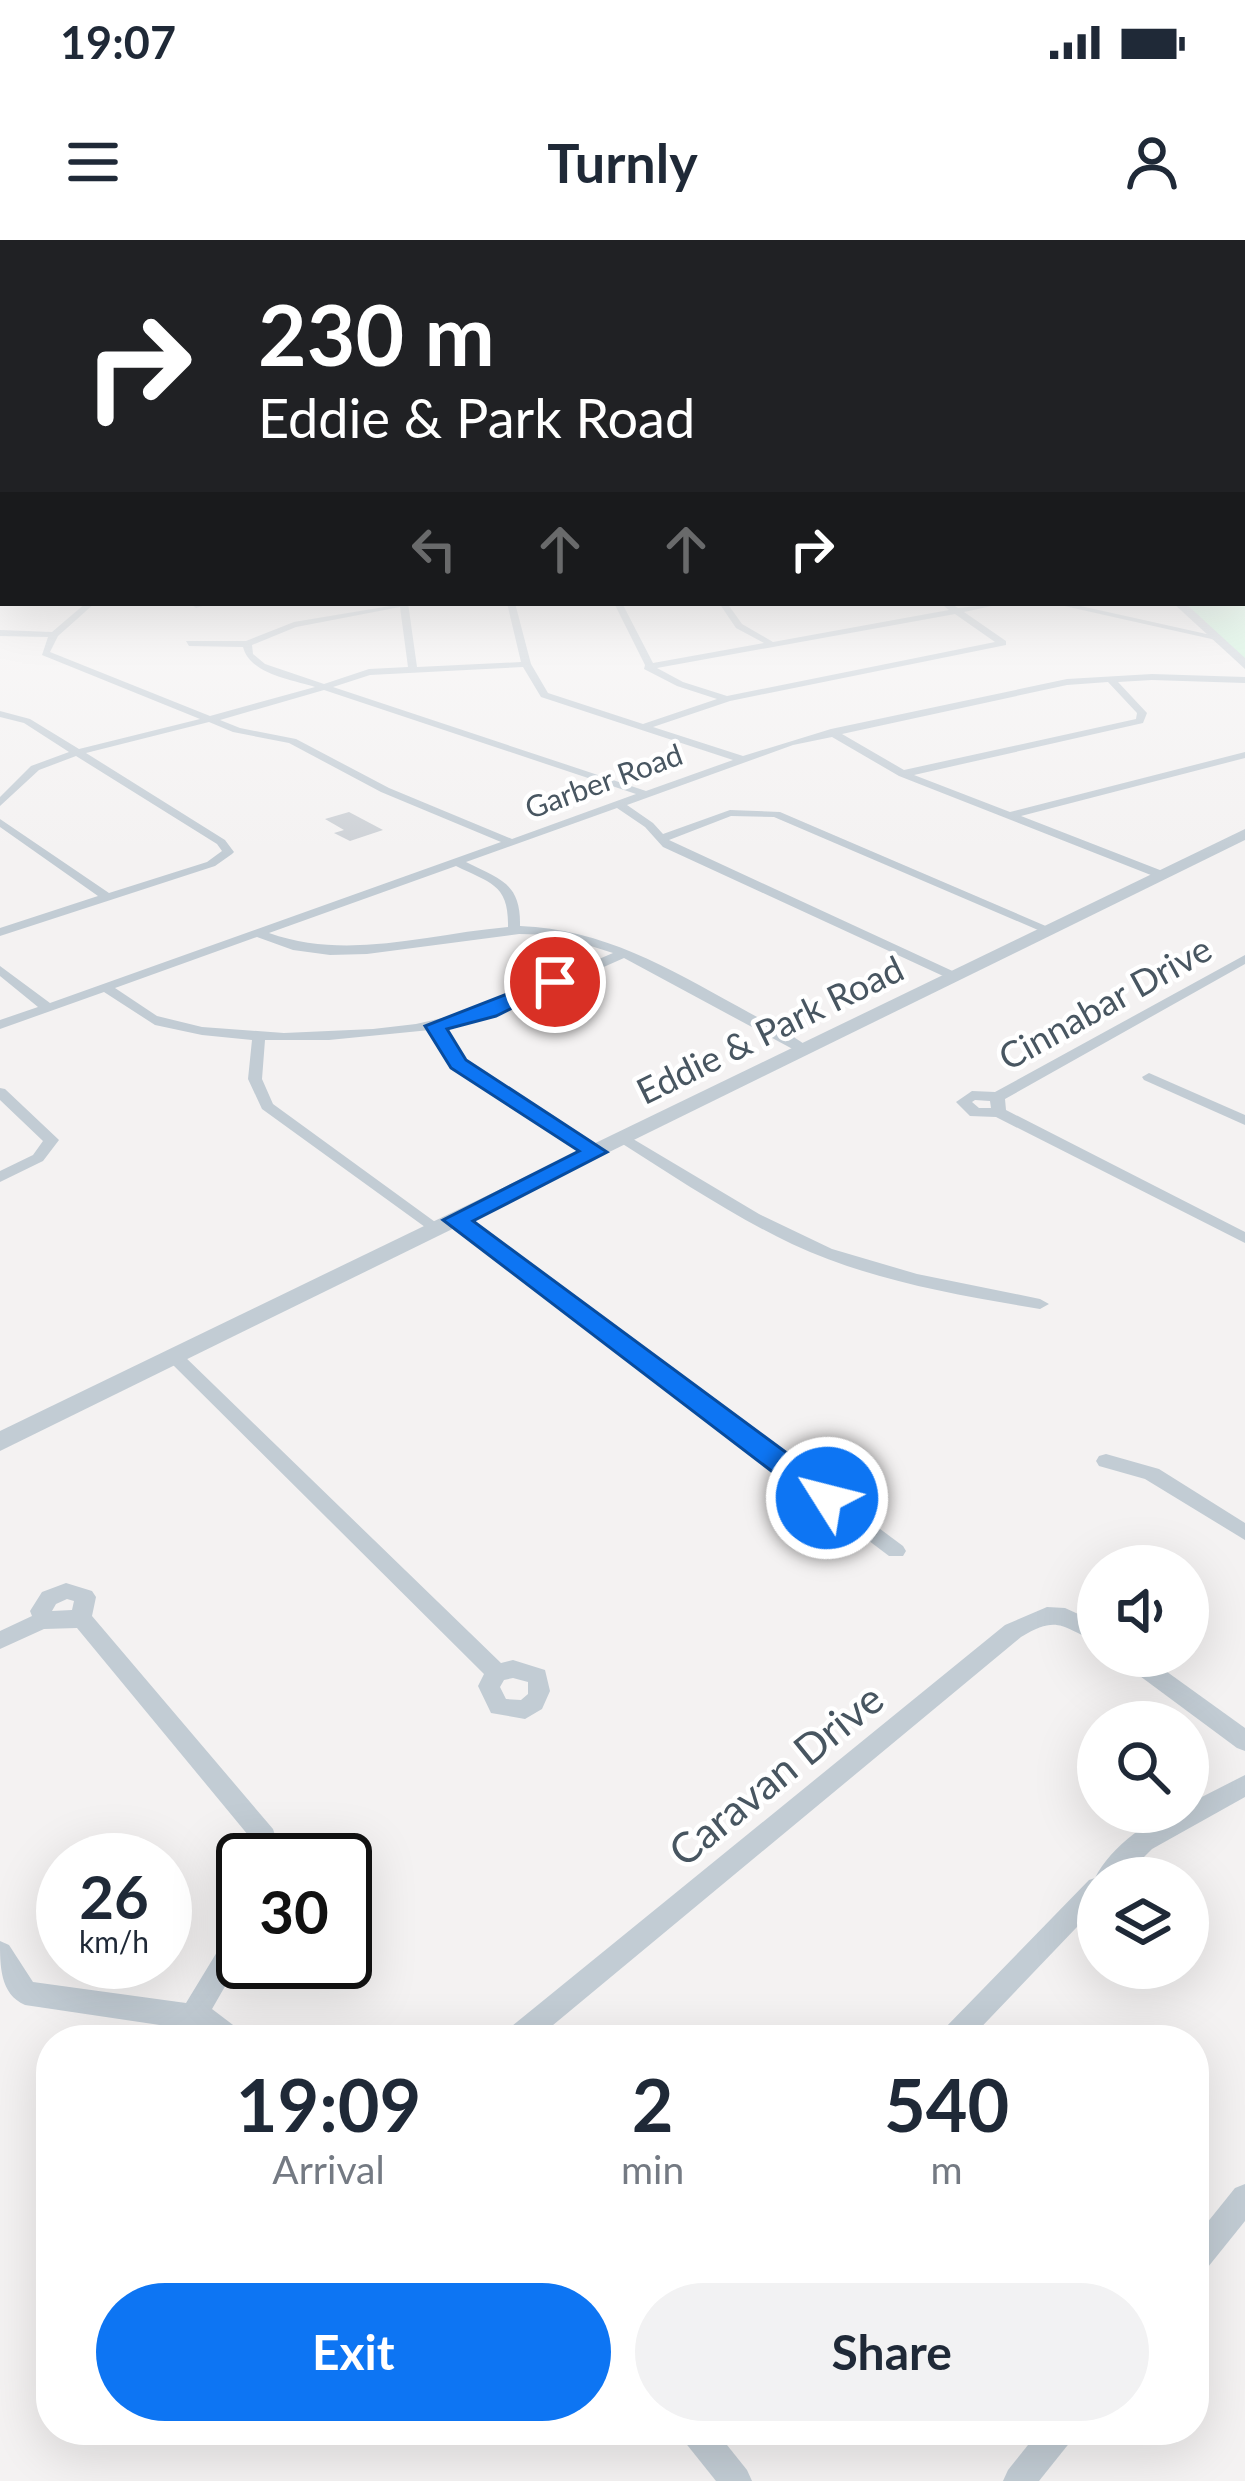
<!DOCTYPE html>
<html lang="en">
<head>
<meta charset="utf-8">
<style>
	body { margin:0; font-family:Lato,sans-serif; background:#f2f2f3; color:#1f2937; height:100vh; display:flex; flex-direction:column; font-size:45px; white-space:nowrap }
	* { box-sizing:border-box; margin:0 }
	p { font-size:39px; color:#747a83 }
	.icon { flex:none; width:66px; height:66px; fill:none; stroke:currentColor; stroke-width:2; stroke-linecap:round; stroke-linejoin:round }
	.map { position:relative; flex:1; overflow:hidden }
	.side { position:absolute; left:36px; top:1785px; width:1173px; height:420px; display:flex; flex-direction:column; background:#fff; border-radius:48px; box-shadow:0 12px 48px #0002 }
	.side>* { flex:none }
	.top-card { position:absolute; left:0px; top:0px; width:1245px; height:366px; box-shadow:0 12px 48px #0002; background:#202124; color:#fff; overflow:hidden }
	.fabs { position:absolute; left:1077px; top:1305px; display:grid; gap:24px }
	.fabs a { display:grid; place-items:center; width:132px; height:132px; border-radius:50%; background:#fff; box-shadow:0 12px 48px #0002; font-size:60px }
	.speed { position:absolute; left:36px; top:1593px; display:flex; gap:24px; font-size:60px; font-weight:700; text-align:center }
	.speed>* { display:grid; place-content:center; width:156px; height:156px; border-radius:50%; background:#fff; box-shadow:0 12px 48px #0002; line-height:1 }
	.speed small { font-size:30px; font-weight:400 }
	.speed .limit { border:6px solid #111; border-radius:18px; background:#fff; color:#111 }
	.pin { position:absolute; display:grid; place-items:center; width:102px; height:102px; color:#fff; margin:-51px; border:6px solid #fff; border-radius:50%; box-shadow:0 3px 12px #0007 }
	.me { position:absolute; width:132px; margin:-66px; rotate:306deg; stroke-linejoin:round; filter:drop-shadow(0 0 9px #0008) }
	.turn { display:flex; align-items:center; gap:42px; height:252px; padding:0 60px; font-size:54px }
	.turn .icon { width:156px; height:156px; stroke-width:2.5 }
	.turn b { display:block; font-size:84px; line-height:102px }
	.lanes { display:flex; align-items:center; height:114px; padding:0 60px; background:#0003; justify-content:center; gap:60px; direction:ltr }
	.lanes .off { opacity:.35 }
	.eta { display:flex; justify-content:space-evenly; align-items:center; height:204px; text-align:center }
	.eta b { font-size:72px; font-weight:700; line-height:84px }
	.action { display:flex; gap:24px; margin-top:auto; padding:24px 60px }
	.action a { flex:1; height:138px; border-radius:72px; background:#0d75f3; color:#fff; font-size:48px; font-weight:700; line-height:138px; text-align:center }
	.action a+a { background:#f2f2f3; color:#1f2937 }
	.status { display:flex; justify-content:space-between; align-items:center; height:84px; padding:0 60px; background:#fff; direction:ltr }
	.status svg { height:33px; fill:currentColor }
	header { display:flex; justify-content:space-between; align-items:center; height:156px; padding:0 60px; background:#fff; font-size:54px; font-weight:700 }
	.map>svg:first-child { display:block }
	.green { fill:#bff3d2 }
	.building { fill:#cdd1d6 }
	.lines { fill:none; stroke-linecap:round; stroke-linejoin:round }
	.minor { fill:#c2ccd4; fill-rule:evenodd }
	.tertiary { fill:#c2ccd4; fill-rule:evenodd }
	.route { fill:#0d75f3; stroke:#084c9e; stroke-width:3 }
	.labels { text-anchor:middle; stroke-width:9; stroke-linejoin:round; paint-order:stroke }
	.far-street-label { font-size:30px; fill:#485661; stroke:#fff }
	.street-label { font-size:36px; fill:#485661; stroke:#fff }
	.near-street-label { font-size:42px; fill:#485661; stroke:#fff }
</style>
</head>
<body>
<div class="status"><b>19:07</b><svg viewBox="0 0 49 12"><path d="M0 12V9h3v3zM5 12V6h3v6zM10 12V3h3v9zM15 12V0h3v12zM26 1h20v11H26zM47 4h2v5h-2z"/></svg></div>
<header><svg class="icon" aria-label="menu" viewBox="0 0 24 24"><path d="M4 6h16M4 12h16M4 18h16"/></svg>Turnly<svg class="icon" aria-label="person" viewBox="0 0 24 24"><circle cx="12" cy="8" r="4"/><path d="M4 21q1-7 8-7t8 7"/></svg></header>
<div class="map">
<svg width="1245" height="2241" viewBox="0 0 1245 2241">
	<rect width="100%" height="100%" fill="#f4f2f2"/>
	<polygon class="green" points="1242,303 1245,303 1245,421 1183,363 1242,363"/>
	<polygon class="building" points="349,572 383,590 350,601 334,593 344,590 325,579"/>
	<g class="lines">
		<g class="minor">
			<rect x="0" y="350" width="3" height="4"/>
			<path d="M86,363H95L58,396L50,412L210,476L315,447C290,439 250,434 243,407L189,406L186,401H246L294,382L408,363L417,427L521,422L507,363H515L531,424L548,453L643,484L717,459L677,446L644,429L645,425L614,363H622L653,423L764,403L736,388L719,363H727L742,384L773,402L949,370L940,363H950L958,368L1006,363L964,372L1006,401V405L730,461L653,487L743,516L831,489L1067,439L1152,434L1245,437V443L1152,440L1118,442L1147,473L1143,483L914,535L1010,572L1245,512V518L1021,576L1165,632L1167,635L1161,639L899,536L832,497L793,505L627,565L653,583L663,594L730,570L780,572L1055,690L1045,693L774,577L731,576L669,600L959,734L961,737L954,741L663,607L645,587L617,568L466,622C500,639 521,643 520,686C603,689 668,728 739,767C763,781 791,793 812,810L810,813H800L624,718L509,769L443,787L463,821L601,909V915L596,917L453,827L430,790L329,800H265L262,839L273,864L442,987L444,990L436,995L262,869L248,839L252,800L202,795L155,785L104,752L0,789V780L38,767L0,736V726L50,763L501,602L381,552L289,503L233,492L209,482L86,513L225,600L234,612L232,614L215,626L0,696V688L98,656L0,587V579L109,653L207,622L222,611L217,604L76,516L39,530L0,566V557L31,526L69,512L24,483L0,477V471L30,479L79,509L200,479L42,415L48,397L0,396V390L52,392ZM400,367L408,427L369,429L324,444L265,424L253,414L252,405L296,387ZM955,374L995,402L727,456L683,442L657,428ZM523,427L541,457L733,520L646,551L333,447L370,435ZM1108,442L1137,473L1136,479L904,530L842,494L1067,445ZM324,450L636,554L512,599L389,548L296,499L240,488L220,480ZM456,626C490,643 509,644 508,687C427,694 348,721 269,693ZM519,694L556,695L613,713L482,769L416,784L373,789L284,793L202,787L157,776L115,748L257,697L293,710L330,715L367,714Z"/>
			<polygon points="194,363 212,363 196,368 192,365"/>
			<polygon points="1051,363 1067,363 1220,397 1216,400"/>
			<path d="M1245,715V724L1005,859L1006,870L1245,992V1003L996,877L970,876L956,862L972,851L995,852ZM975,860L990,861L991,868H979L972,862Z"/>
			<polygon points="1149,833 1245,875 1245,885 1144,840 1142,837"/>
			<polygon points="0,848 5,849 59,900 43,921 0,942 0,931 33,915 43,901 0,860"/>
			<path d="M623,893L759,974L832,1009L917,1034L1040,1059L1049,1064L1040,1069C956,1055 869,1040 792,1004C731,975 675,937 618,901L615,898Z"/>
			<polygon points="455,975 461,977 903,1306 906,1311 903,1316 889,1316 449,983 447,980 449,977"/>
			<path d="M175,1111L181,1113L501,1423L513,1420L545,1430L550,1451L542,1469L525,1479L491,1473L478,1446L484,1434L169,1121L166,1117L169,1113ZM513,1438L528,1442V1454L521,1460L506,1459L500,1447L504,1440Z"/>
			<polygon points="1106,1214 1159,1229 1245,1283 1245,1300 1145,1239 1099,1226 1096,1221 1099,1216"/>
			<path d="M66,1343L92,1351L96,1357L92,1376L273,1589L283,1620H259L253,1601L77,1388L44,1389L0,1409V1391L32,1376L30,1371L42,1352ZM67,1359L74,1361L72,1370L52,1371L56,1364Z"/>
			<path d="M1047,1367L1065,1368L1098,1383V1402C1062,1388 1059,1374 1021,1397L535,1800H502L506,1791L1005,1385Z"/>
			<polygon points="1118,1416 1145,1416 1245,1488 1245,1511 1237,1508 1121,1422"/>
			<path d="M1245,1535V1557L1152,1609L1123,1638H1098V1665L969,1800H938L942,1791L1089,1640L1095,1638C1110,1608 1153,1572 1188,1572V1564Z"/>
			<path d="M243,1680V1715L212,1769L241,1791L245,1800H211L200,1791L25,1765C0,1754 0,1726 0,1701L9,1705L33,1742L186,1763L234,1684Z"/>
			<polygon points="1245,1944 1245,1981 1204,2032 1194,2037 1194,1999 1235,1948"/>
			<polygon points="679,2190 715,2190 747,2230 752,2241 716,2241 684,2201"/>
			<polygon points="1040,2190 1076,2190 1071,2201 1039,2241 1003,2241 1008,2230"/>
		</g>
		<g class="tertiary">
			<polygon points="1173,363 1185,363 1245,418 1245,429"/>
			<polygon points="1245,589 1245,600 0,1211 0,1191"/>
		</g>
	</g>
	<linearGradient id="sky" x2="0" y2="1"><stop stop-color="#82c5ec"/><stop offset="0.49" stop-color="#faf9f9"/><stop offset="1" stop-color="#faf9f9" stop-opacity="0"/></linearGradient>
	<rect width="1245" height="616" fill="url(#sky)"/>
	<polygon class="route" points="548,738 565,742 496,776 447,789 466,820 607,912 473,981 837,1250 842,1258 837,1265 816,1265 443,980 579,911 451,828 425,786"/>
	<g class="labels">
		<g class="far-street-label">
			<text transform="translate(604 542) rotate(-20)" y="10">Garber Road</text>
		</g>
		<g class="street-label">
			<text transform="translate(1105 763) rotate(-29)" y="13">Cinnabar Drive</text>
			<text transform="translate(770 790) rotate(-26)" y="13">Eddie &amp; Park Road</text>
		</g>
		<g class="near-street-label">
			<text transform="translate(776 1535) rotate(-39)" y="15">Caravan Drive</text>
		</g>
	</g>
</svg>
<div class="fabs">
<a><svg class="icon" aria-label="sound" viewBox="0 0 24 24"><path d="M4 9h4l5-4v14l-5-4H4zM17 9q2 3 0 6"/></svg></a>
<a><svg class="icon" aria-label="search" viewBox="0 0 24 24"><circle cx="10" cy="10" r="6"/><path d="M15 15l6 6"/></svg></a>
<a><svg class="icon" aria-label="layers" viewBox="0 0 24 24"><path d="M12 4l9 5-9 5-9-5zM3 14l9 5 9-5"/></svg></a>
</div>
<div class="speed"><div>26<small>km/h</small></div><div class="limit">30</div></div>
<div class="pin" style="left:555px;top:742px;background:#d93025"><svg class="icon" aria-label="arrive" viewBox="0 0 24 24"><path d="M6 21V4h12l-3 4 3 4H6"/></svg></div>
<svg class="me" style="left:827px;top:1258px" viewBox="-20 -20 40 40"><circle r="17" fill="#0d75f3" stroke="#fff" stroke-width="3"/><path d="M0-11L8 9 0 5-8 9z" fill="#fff"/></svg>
<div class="top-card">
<div class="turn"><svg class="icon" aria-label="right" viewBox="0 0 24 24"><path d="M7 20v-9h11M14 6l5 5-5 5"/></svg><div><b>230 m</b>Eddie &amp; Park Road</div></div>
<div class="lanes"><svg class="icon off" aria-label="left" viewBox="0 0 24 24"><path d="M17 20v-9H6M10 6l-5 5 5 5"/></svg><svg class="icon off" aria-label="ahead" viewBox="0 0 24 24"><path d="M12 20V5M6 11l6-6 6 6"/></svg><svg class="icon off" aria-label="ahead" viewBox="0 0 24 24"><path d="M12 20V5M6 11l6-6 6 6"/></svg><svg class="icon" aria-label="right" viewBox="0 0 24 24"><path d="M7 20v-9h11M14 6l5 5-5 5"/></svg></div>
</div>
<section class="side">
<div class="eta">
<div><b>19:09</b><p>Arrival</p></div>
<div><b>2</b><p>min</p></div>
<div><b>540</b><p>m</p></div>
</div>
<div class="action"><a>Exit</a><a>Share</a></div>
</section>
</div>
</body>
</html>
